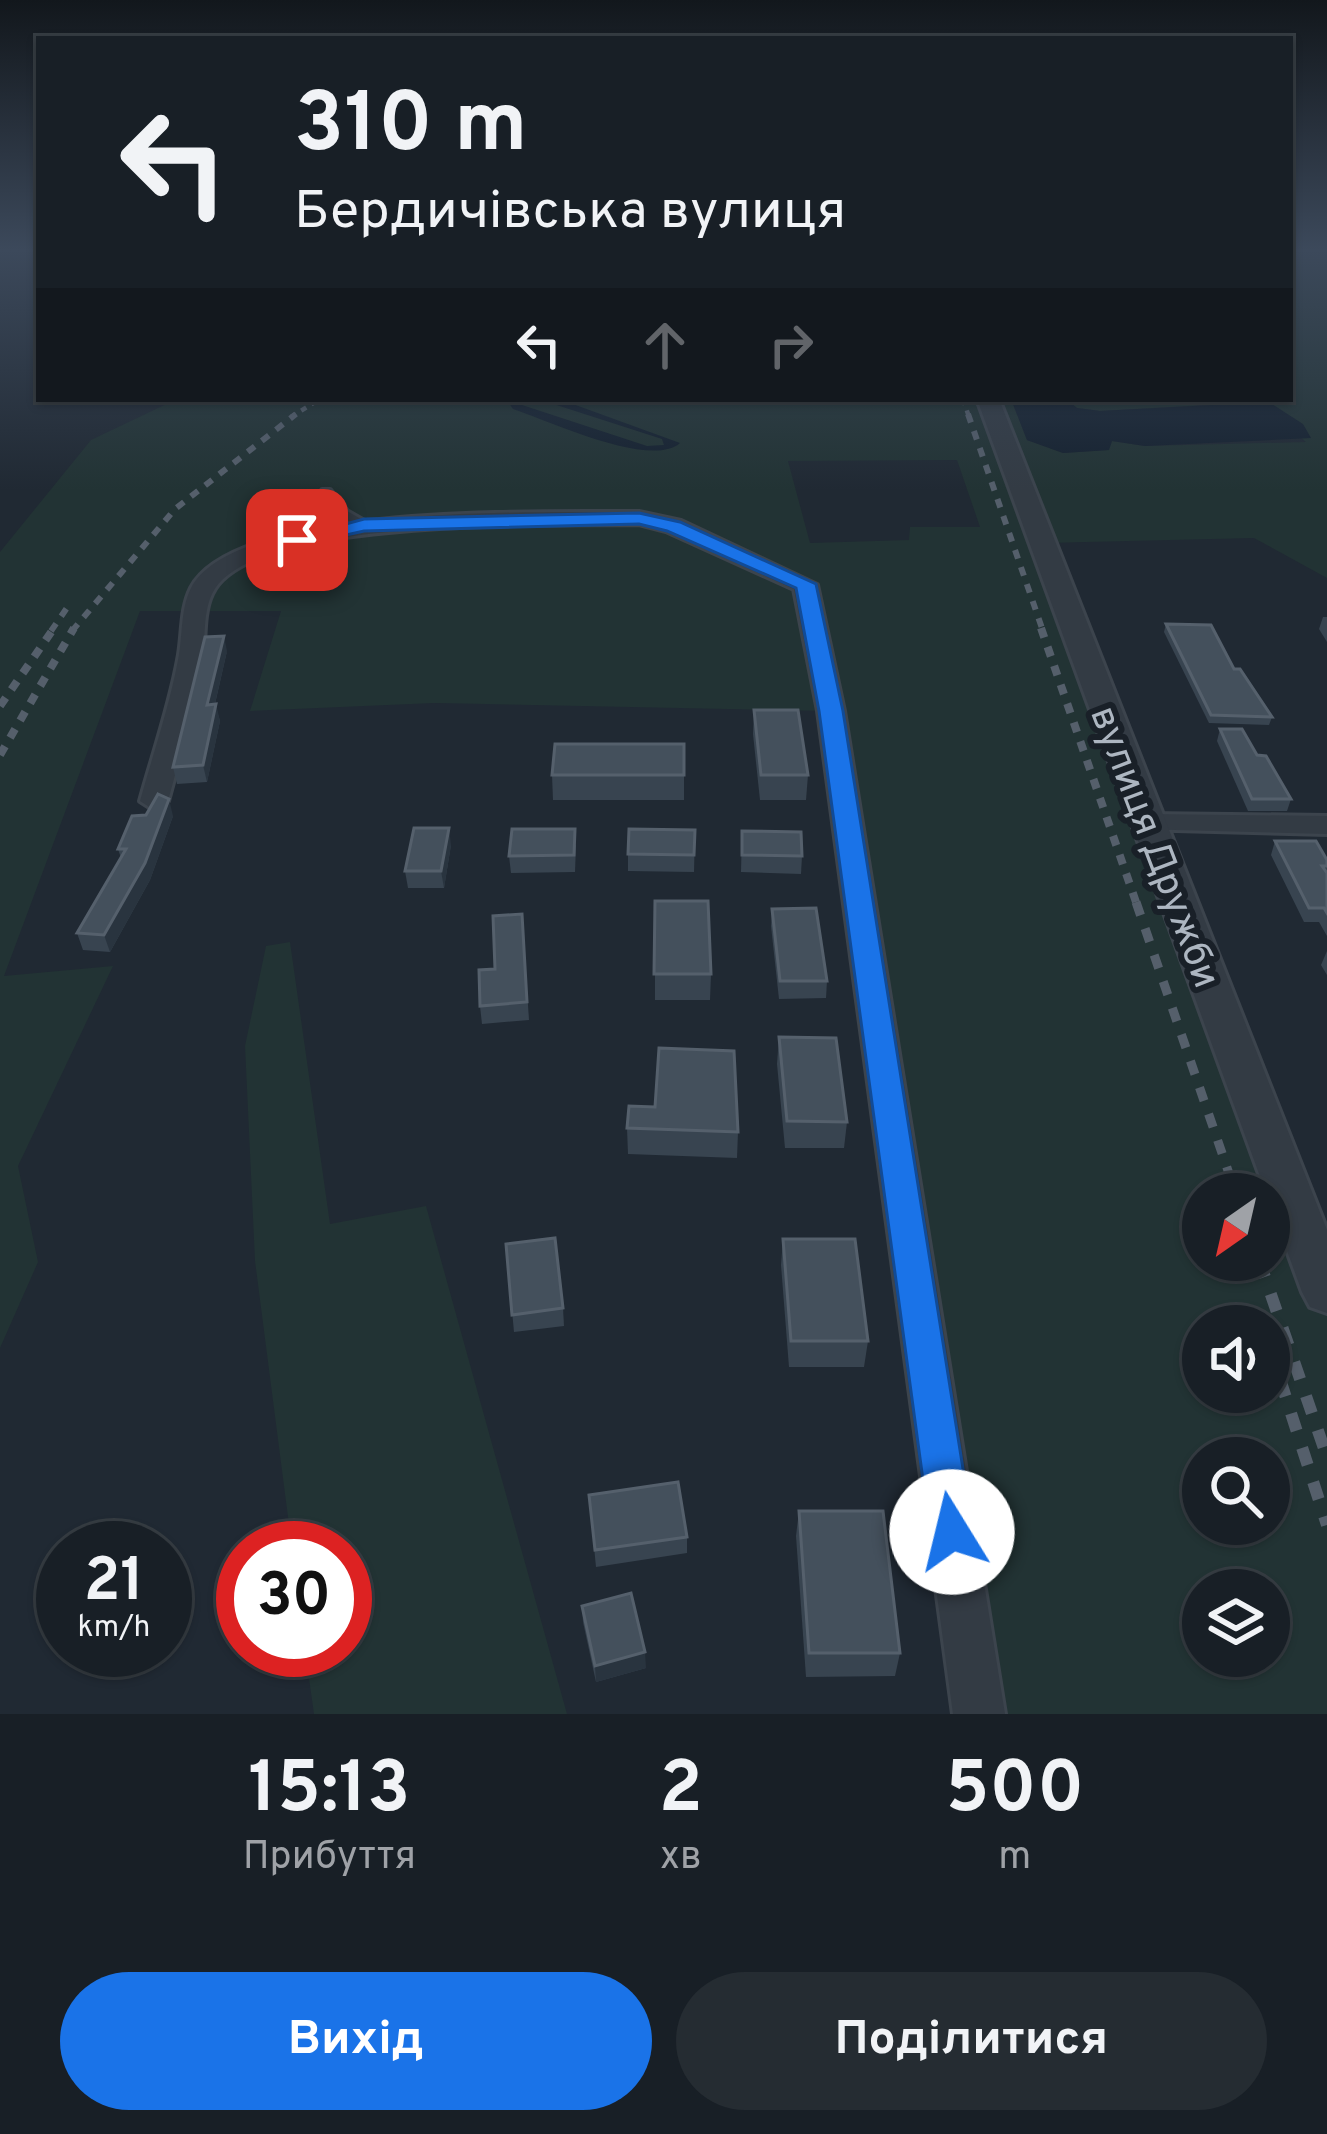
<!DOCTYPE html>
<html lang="uk">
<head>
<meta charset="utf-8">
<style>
	body { margin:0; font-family:Overpass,sans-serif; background:#252c32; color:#f1f3f6; height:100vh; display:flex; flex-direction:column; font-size:45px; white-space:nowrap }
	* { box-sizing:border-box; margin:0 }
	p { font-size:39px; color:#9fa2a7 }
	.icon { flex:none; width:66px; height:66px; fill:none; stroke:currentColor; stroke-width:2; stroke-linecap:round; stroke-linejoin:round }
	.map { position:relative; height:1714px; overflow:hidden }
	.sheet { display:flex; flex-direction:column; background:#181f26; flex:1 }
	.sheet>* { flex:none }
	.guide { position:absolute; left:36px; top:36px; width:1257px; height:366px; border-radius:0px; box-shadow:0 3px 9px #0004,0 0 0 3px #363d43; background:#181f26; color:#f1f3f6; overflow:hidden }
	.needle { width:78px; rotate:214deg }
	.fabs { position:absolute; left:1182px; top:1173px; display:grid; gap:24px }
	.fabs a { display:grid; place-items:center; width:108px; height:108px; border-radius:50%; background:#181f26; box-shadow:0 3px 9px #0004,0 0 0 3px #363d43; font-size:60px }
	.speed { position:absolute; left:36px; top:1521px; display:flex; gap:24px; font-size:60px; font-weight:700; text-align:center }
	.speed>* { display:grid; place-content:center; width:156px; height:156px; border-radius:50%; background:#181f26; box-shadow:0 3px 9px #0004,0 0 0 3px #363d43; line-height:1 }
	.speed small { font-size:30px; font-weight:400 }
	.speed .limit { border:18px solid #d22; background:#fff; color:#111 }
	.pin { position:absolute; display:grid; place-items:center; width:102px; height:102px; color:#fff; margin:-51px; border-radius:24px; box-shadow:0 6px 18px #0006 }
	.me { position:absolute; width:132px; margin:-66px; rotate:351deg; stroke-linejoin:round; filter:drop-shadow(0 0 9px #0008) }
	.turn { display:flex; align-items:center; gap:42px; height:252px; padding:0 60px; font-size:54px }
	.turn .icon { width:156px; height:156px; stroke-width:2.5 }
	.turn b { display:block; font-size:84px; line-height:102px }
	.lanes { display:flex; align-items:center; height:114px; padding:0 60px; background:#0003; justify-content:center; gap:60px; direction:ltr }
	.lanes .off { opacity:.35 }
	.eta { display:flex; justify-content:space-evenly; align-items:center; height:204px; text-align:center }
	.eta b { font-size:72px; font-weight:700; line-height:84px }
	.action { display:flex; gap:24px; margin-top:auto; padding:24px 60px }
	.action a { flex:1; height:138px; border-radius:72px; background:#1a73e8; color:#fff; font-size:48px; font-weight:700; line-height:138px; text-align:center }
	.action a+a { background:#252c32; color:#f1f3f6 }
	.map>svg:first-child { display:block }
	.green { fill:#223334; fill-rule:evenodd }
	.water { fill:#15212f }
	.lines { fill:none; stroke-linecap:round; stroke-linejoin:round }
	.service-casing { stroke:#3c444d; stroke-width:6 }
	.minor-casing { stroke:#3c444d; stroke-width:6 }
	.tertiary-casing { stroke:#3c444d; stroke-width:6 }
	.service { fill:#333b44; fill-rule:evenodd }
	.minor { fill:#333b44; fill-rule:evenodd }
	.tertiary { fill:#333b44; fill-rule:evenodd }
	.rail-far4 { stroke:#555f6b; stroke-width:4.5; stroke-dasharray:6 6; stroke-linecap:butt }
	.rail-far3 { stroke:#555f6b; stroke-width:6; stroke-dasharray:9 9; stroke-linecap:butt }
	.rail-far2 { stroke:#555f6b; stroke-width:8; stroke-dasharray:10 10; stroke-linecap:butt }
	.rail-far1 { stroke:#555f6b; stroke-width:9; stroke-dasharray:14 14; stroke-linecap:butt }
	.rail { stroke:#555f6b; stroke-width:12; stroke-dasharray:18 18; stroke-linecap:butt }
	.wall { fill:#384450 }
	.shaded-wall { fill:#29343f }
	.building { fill:#44505c; stroke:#55606c; stroke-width:3 }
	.route { fill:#1a73e8; stroke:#114b97; stroke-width:3 }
	.labels { text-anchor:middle; stroke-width:12; stroke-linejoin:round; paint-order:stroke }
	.street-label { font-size:39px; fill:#adb6c1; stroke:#192028 }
</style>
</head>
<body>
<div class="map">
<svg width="1327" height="1714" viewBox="0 0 1327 1714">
	<rect width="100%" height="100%" fill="#202933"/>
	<g class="green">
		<path d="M1290,250H1327V578L1254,538L1045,543L1327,1292V1714H979L830,711L434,703L250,711L281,611H140L4,976L113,966L18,1166L38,1262L0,1348V552L91,440L177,399H1011L1027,440L1063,453L1108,450L1112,441L1145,446L1306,442L1258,402L1100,411L1077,408L1066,399H1290ZM957,460L980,527H910L909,540L810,543L788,461ZM1203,1194H1269V1260H1203ZM1203,1326H1269V1392H1203ZM1203,1458H1269V1524H1203ZM1203,1590H1269V1656H1203Z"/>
		<polygon points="290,942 330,1224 426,1206 567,1714 314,1714 305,1650 345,1650 345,1548 292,1548 255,1261 245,1046 266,946"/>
	</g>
	<g class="water">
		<path d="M506,399H522V405L647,446L664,445L662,439L538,399H559L680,443C651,469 549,421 513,409Z"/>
		<polygon points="1011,399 1066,399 1077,408 1100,411 1269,402 1303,424 1311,438 1145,446 1112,441 1109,450 1063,453 1027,440"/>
	</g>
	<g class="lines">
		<defs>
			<path id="service" d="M322,490H330L347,511L368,523V527C346,526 333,508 321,492Z"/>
			<g id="minor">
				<path d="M639,512L681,521L817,585L844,711L1005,1714H953L818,711L794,589L666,531L639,524C559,526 248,515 212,594C202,615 206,644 202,667C193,712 180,756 168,801L154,810L140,801C153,754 169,708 178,660C183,637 180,610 191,588C236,502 549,513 639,512Z"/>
				<polygon points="1147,814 1327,816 1327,834 1137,829 1132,823 1137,817"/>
			</g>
			<polygon id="tertiary" points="977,399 999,399 1327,1230 1327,1313 1310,1307 1302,1292"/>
		</defs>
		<use href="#service" class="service-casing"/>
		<use href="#minor" class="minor-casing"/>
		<use href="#tertiary" class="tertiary-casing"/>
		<use href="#service" class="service"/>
		<use href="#minor" class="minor"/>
		<use href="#tertiary" class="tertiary"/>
		<g class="rail-far4">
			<polyline points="963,399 969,417"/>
			<polyline points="291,417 320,399"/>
		</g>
		<g class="rail-far3">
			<polyline points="968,414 1043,631"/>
			<polyline points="51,631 71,602"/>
			<polyline points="72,631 175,509 296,414"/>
		</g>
		<g class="rail-far2">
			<polyline points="1041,628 1137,905"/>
			<polyline points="0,706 54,628"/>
			<polyline points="0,755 74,628"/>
		</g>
		<polyline class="rail-far1" points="1136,902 1236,1194"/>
		<g class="rail">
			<polyline points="1259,1260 1327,1457"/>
			<polyline points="1269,1345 1327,1525"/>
		</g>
	</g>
	<g class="wall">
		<polygon points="1323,617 1327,617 1327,642 1319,629"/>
		<polygon points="1166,624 1234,669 1272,717 1269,725 1209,723 1164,632"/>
		<polygon points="227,651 215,704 220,721 207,782 177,784 173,767"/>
		<polygon points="754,710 808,775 806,800 760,800 753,734"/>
		<polygon points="1220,729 1257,755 1291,799 1287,811 1248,811 1217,741"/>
		<polygon points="684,744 684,800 553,800 552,775"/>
		<polygon points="173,816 150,880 110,952 83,950 77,933 121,858 118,849"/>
		<polygon points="695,830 694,872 628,871 628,854"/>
		<polygon points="742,831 802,856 801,874 741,872"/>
		<polygon points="1275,841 1327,860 1327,936 1319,922 1304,922 1271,855"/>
		<polygon points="451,845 444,888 408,888 405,871"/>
		<polygon points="576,845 575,872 511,873 509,856"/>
		<polygon points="655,901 711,974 710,1000 655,1000"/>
		<polygon points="772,909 827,981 826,998 779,999 771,926"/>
		<polygon points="522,914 529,1020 482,1024 480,1006"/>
		<polygon points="1327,951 1327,975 1321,965"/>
		<polygon points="779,1037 847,1122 844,1148 785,1148 777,1064"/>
		<polygon points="627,1128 738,1132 737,1158 628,1154"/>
		<polygon points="783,1239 868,1341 864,1367 789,1367 781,1265"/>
		<polygon points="506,1244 563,1308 564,1326 514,1332"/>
		<polygon points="589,1495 687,1537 687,1553 596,1567"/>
		<polygon points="799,1511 900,1653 895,1676 806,1677 796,1536"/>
		<polygon points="582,1606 646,1668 596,1682 583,1622"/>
	</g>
	<g class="shaded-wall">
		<polygon points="224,636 227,651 211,721 207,705"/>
		<polygon points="216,704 220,721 207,782 203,765"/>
		<polygon points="169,799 173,816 150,880 110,952 104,935"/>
		<polygon points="449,828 451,845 444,888 441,871"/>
		<polygon points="645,1652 646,1668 596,1682 595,1666"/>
	</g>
	<g class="building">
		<polygon points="1166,624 1211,625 1234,669 1240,669 1272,717 1211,715"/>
		<polygon points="224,636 207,705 216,704 203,765 173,767 205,637"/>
		<polygon points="754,710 798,710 808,775 761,775"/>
		<polygon points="1220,729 1242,729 1257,755 1266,756 1291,799 1252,799"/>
		<polygon points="555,744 684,744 684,775 552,775"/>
		<polygon points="158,794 169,799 145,863 104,935 77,933 126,849 118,849 132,816 146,815"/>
		<polygon points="414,828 449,828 441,871 405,871"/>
		<polygon points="512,829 575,829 574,855 509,856"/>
		<polygon points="629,829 695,830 694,855 628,854"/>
		<polygon points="742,831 801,832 802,856 742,855"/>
		<polygon points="1275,841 1316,841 1327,860 1327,866 1322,866 1327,873 1327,913 1324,908 1309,908"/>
		<polygon points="655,901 708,901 711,974 654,974"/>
		<polygon points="816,908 827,981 780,981 772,909"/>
		<polygon points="522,914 527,1002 480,1006 479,970 495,969 493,916"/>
		<polygon points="779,1037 836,1038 847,1122 787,1121"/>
		<polygon points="659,1048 734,1051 738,1132 627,1128 629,1106 655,1107"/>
		<polygon points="555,1238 563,1308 512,1315 506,1244"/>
		<polygon points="783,1239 855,1239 868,1341 791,1341"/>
		<polygon points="678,1482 687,1537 595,1550 589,1495"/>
		<polygon points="799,1511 883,1511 900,1653 809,1653"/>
		<polygon points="631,1593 645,1652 595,1666 582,1606"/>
	</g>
	<linearGradient id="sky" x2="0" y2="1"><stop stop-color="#12171c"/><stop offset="0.51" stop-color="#3c495b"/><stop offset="1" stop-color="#3c495b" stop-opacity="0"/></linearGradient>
	<rect width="1327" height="490" fill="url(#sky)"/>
	<polygon class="route" points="639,513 680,522 816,584 843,711 973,1532 967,1547 952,1553 937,1547 930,1532 819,711 796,588 667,531 639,524 364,531 297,546 287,540 364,519"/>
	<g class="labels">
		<g class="street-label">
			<text transform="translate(1157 846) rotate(69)" y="14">вулиця Дружби</text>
		</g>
	</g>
</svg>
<div class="fabs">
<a><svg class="needle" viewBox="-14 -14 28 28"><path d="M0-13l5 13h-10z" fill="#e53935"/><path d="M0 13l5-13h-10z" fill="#9fa2a7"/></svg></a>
<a><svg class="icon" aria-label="sound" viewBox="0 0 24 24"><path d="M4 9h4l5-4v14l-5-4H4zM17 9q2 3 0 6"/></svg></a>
<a><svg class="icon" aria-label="search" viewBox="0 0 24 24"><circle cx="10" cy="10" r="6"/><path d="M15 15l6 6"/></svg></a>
<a><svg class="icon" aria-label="layers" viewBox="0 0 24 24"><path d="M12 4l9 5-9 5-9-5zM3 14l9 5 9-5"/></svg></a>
</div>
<div class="speed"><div>21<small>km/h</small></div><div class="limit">30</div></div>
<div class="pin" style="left:297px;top:540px;background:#d93025"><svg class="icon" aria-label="arrive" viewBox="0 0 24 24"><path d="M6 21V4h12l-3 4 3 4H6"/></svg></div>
<svg class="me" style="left:952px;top:1532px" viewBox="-20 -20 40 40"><circle r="19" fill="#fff"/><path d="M0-13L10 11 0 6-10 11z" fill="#1a73e8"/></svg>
<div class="guide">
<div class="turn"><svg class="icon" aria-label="left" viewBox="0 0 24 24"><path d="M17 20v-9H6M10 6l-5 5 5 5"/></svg><div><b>310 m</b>Бердичівська вулиця</div></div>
<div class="lanes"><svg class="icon" aria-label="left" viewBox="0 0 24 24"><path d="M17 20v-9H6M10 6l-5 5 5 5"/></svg><svg class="icon off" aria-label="ahead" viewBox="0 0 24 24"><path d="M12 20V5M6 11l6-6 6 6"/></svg><svg class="icon off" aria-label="right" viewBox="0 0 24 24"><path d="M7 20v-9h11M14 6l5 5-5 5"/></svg></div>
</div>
</div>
<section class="sheet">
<div class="eta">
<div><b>15:13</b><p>Прибуття</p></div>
<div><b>2</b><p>хв</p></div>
<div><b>500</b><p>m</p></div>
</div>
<div class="action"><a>Вихід</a><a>Поділитися</a></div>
</section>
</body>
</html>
